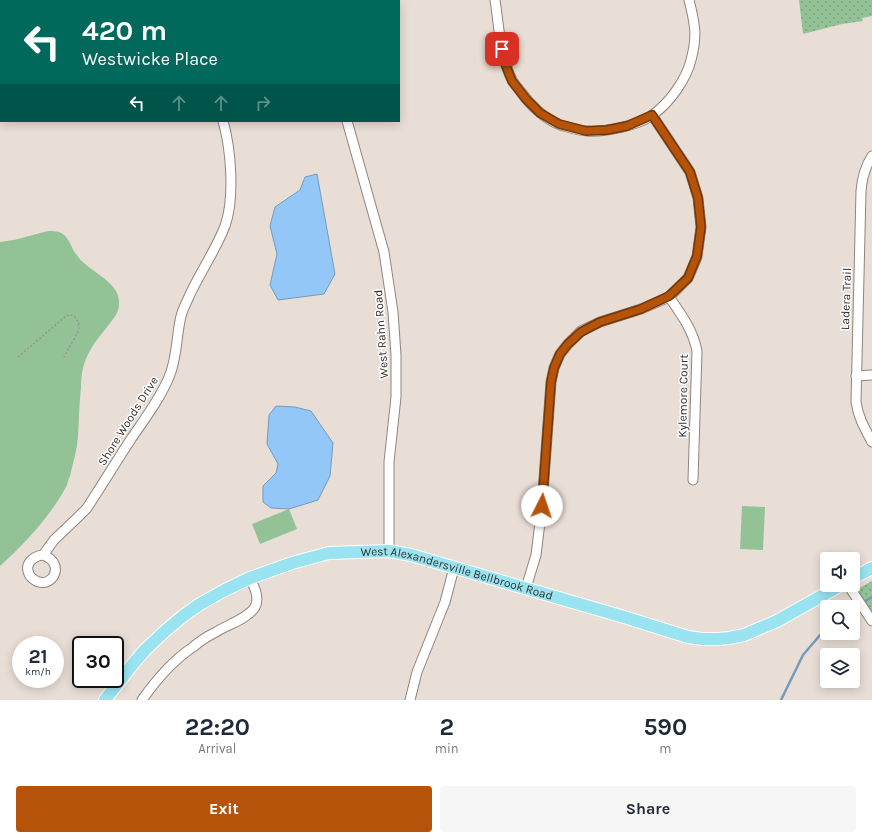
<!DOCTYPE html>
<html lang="en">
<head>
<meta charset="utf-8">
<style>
	body { margin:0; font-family:Karla,sans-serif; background:#f6f6f7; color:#1f2937; height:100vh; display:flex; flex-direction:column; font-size:15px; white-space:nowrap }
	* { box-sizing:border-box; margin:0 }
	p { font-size:13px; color:#747a83 }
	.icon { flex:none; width:22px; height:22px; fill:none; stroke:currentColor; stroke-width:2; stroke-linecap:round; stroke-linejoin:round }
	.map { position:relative; height:700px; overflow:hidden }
	.details { display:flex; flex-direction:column; background:#fff; flex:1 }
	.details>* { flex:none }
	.top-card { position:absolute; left:0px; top:0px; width:400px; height:122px; box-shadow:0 2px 10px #0003; background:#00695c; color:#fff; overflow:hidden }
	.tools { position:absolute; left:820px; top:552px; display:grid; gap:8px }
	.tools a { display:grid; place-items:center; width:40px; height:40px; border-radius:4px; background:#fff; box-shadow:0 2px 10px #0003; font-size:20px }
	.speed { position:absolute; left:12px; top:636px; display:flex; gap:8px; font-size:20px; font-weight:700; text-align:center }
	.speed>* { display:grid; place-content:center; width:52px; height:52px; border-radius:50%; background:#fff; box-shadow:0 2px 10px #0003; line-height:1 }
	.speed small { font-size:10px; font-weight:400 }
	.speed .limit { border:2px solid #111; border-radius:6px; background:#fff; color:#111 }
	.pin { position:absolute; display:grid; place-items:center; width:34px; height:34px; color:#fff; margin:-17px; border-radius:8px; box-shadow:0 2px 6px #0006 }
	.me { position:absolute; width:44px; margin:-22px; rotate:4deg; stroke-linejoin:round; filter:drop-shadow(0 0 3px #0008) }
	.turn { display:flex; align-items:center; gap:14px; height:84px; padding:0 16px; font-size:18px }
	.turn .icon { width:52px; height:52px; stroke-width:2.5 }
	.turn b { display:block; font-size:28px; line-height:34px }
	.lanes { display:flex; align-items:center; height:38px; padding:0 16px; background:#0003; justify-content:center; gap:20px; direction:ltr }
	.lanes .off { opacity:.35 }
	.eta { display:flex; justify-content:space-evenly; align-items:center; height:68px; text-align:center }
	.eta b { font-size:24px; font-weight:700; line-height:28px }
	.cta { display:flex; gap:8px; margin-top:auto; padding:8px 16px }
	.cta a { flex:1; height:46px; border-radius:4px; background:#b45309; color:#fff; font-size:16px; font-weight:700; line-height:46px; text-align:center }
	.cta a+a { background:#f6f6f7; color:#1f2937 }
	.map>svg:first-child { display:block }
	.grass { fill:#94c297 }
	.park { fill:url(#park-dots) }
	.water { fill:#93c7f8; stroke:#769abb }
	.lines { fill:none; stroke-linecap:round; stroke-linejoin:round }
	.stream { stroke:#769abb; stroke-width:2.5 }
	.minor-casing { stroke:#8f857d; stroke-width:11 }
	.major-casing { stroke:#fff; stroke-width:14 }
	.path { stroke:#9a938c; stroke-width:1.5; stroke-dasharray:2 2; stroke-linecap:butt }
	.minor { stroke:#fff; stroke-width:9 }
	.major { stroke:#9ae4f1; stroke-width:12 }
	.route-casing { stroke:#753606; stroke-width:10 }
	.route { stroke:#b45309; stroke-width:7 }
	.labels { text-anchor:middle; stroke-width:3; stroke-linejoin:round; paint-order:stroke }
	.street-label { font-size:12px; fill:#34302d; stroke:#fff }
</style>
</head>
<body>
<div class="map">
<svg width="872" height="700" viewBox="0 0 872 700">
	<defs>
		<pattern id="park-dots" width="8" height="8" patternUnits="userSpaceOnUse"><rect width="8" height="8" fill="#94c297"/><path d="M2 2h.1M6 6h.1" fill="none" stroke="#7a9e7c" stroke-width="1.8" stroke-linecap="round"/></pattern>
	</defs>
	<rect width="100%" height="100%" fill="#e8ded5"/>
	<g class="grass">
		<path d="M48,231C53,231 59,231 63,234C70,239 71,248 76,254C86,271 119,280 119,302C120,314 110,322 104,331C97,339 90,349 86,359C82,368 81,379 81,388C79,405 79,421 78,437C77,450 73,463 70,476C68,479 68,484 66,487C51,515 24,545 0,566V242L14,240Z"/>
		<polygon points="742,506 765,507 763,550 740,549"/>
		<polygon points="289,509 297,529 260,544 252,524"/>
	</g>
	<g class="park">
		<polygon points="799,0 872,0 872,16 862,18 863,21 842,24 803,34"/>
		<polygon points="872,581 872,615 856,590"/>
	</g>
	<g class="water">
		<polygon points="317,174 335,274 324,294 278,300 270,285 277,254 270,226 275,207 300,190 305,177"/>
		<polygon points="276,406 295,407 311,411 333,443 330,476 318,500 289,509 271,508 263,502 263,486 276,473 278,464 267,444 269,415"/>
	</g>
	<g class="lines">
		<g class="stream">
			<polyline points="853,608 872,597"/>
			<polyline points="781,700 803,655 827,627"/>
		</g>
		<defs>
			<g id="minor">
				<polyline points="271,0 272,1"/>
				<path d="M495,0C499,26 500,56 512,80C514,84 518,88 521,92C530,105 545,119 560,125C568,127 580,131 587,131C605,132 636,126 651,116C669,104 686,80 691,60C694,49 696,35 694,24C693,16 691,8 689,0"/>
				<polyline points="203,1 206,0"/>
				<polyline points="0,103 1,103"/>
				<polyline points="347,121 384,252 393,312 396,355 396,397 389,462 389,551"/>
				<path d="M872,156C865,167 862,178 861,191L856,402C858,417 865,429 872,442"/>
				<path d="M669,297C681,314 693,330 697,351L693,480"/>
				<polyline points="856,376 872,375"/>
				<path d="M43,555C66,563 53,589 36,581C33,579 30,577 29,574C24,563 34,556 43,555L54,540L77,518L87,508C102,485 116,462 131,439C144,420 160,399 169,377C177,359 176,340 180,321C181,314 184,307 187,301C198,275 215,252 225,226C235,198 231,149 223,121"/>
				<polyline points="848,585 872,621"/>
				<polyline points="526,588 536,555 542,506 551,382 554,368 560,354 568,344 581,331 600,322 641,309 669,297 688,278 697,257 701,227 698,198 690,172 652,115"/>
				<path d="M142,700C156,680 172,661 193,647C200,641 208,636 216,632C227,625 249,618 255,607C260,598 254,586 250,578"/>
				<polyline points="410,700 417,672 445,602 454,568"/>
			</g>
			<g id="major">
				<polyline points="853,578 872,568"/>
				<path id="s1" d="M105,700L132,665L145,650L165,631L183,616L200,604L225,590L250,578L292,563L329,553L389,551L411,555L624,617L688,637L702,639H718L729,638L744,635L758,629L777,621L841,585"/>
			</g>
		</defs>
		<use href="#minor" class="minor-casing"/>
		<use href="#major" class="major-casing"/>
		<path class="path" d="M18,357L65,317C67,316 69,314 71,315C76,315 79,323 79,328C79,332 67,351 64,357"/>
		<use href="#minor" class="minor"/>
		<use href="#major" class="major"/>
	</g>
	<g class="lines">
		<defs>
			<polyline id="route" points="502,49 504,61 512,81 526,99 540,113 559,124 586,131 607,130 627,126 652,115 690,172 698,198 701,227 697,256 688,278 669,296 641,309 600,322 581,332 568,344 560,354 554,368 551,382 542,506"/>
		</defs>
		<use href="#route" class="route-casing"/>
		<use href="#route" class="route"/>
	</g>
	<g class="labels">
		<g class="street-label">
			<text transform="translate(846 299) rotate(-88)" y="4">Ladera Trail</text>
			<text transform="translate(381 334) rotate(-94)" y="4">West Rahn Road</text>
			<text transform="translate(683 396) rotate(-89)" y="4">Kylemore Court</text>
			<text transform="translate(128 421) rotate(-58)" y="4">Shore Woods Drive</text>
			<text dy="4" stroke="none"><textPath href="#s1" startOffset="406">West Alexandersville Bellbrook Road</textPath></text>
		</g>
	</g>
</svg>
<div class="tools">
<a><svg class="icon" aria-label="sound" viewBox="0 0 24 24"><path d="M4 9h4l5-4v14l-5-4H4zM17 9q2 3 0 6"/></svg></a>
<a><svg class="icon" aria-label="search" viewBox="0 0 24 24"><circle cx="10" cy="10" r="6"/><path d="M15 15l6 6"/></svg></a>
<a><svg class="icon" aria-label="layers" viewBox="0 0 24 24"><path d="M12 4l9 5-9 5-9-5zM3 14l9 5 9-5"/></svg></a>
</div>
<div class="speed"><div>21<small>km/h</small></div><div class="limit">30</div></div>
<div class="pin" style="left:502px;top:49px;background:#d93025"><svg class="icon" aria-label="arrive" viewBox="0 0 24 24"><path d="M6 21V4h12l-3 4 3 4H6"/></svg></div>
<svg class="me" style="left:542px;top:506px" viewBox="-20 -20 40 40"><circle r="19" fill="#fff"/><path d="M0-13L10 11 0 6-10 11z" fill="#b45309"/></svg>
<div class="top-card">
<div class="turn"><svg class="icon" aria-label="left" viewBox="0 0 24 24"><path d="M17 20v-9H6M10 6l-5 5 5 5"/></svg><div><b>420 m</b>Westwicke Place</div></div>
<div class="lanes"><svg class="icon" aria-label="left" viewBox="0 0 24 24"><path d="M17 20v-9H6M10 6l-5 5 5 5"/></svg><svg class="icon off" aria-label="ahead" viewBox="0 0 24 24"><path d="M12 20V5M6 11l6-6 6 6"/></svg><svg class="icon off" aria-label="ahead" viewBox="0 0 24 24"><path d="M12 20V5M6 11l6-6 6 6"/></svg><svg class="icon off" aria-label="right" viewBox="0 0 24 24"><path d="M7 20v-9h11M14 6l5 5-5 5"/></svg></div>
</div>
</div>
<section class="details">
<div class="eta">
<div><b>22:20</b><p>Arrival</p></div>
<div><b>2</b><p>min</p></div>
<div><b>590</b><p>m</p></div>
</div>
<div class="cta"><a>Exit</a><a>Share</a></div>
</section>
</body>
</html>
